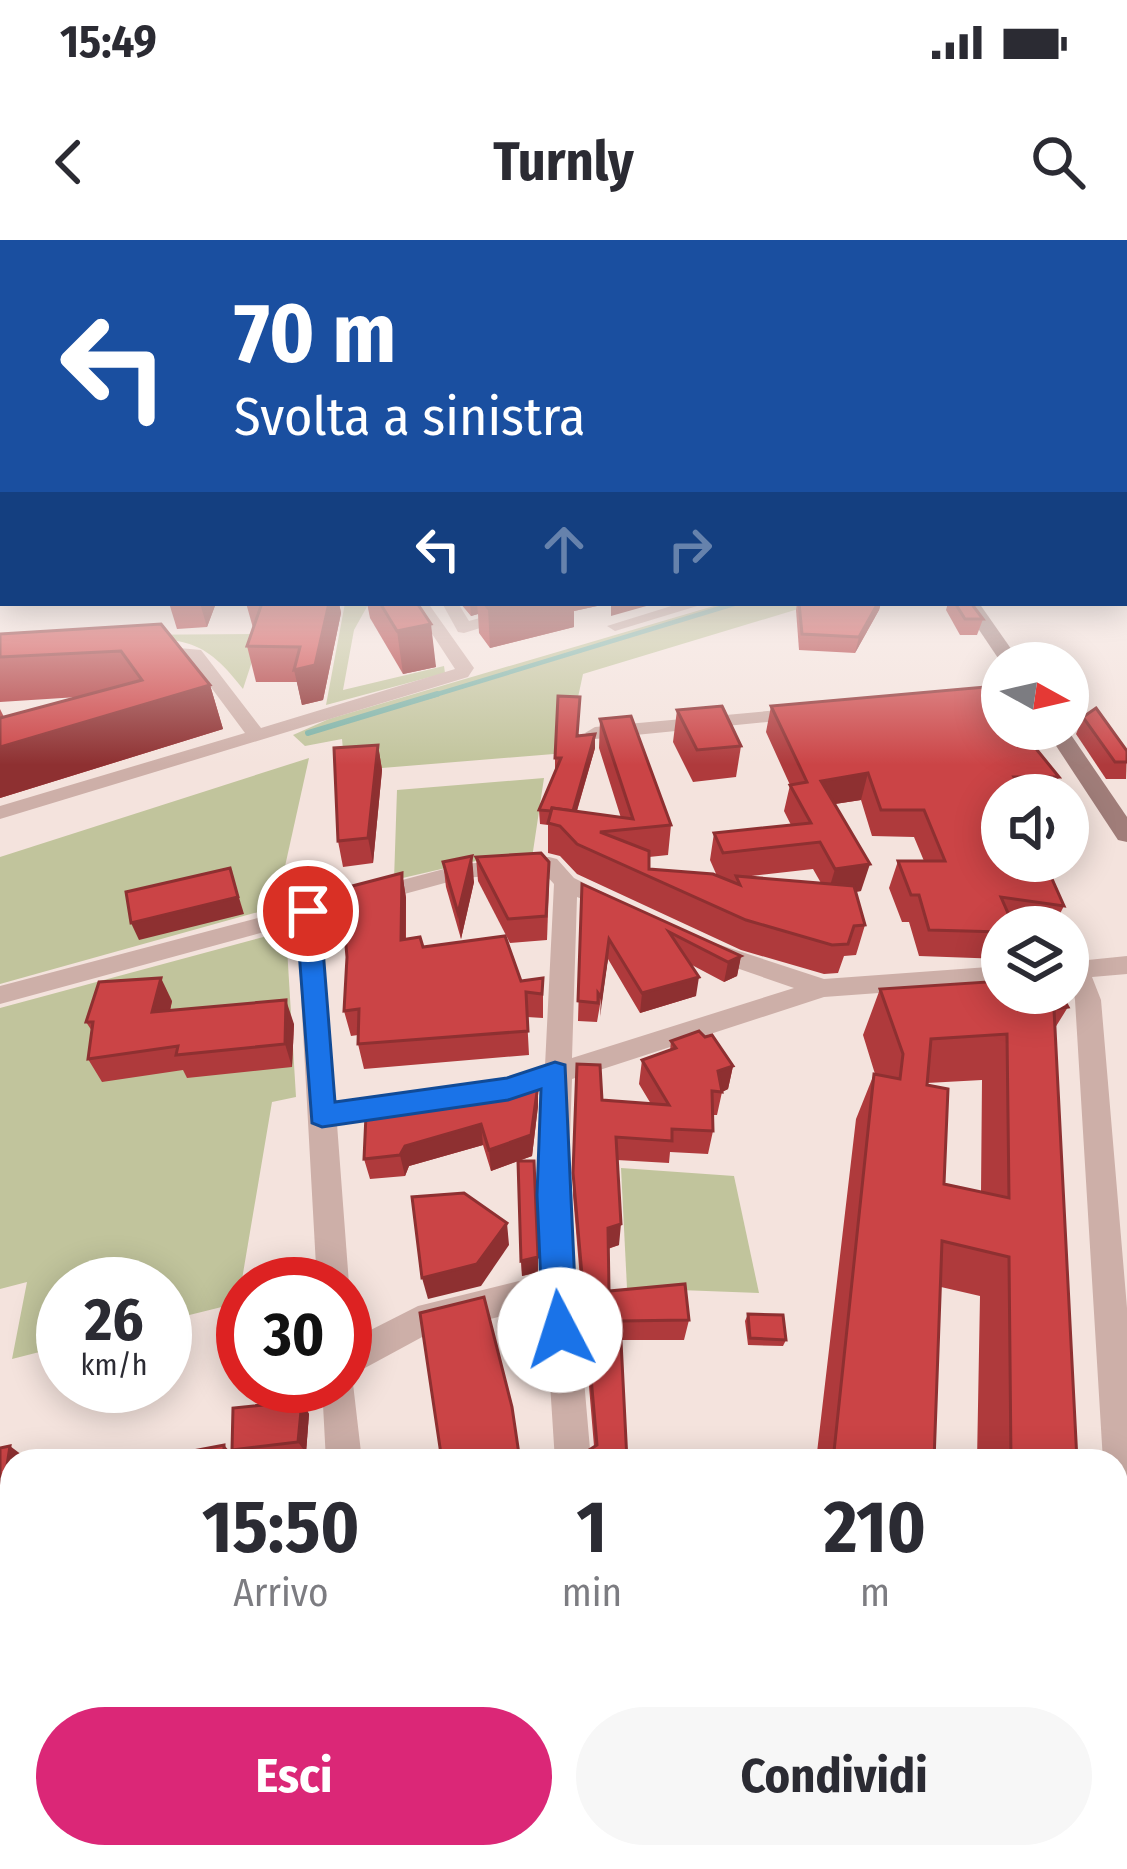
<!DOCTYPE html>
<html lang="it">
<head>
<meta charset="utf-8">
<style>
	body { margin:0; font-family:"Fira Sans Condensed",sans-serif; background:#f7f7f7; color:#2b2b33; height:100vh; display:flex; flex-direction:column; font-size:45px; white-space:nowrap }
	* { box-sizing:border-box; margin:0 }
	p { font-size:39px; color:#7c7c81 }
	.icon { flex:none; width:66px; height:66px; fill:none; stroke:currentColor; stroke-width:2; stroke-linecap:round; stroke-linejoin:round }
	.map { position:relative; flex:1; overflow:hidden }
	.panel { position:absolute; left:0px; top:1209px; width:1128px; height:420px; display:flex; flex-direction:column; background:#fff; border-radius:36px 36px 0 0; box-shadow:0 6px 30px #0003 }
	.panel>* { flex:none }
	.banner { position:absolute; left:0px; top:0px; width:1128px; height:366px; box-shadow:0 6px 30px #0003; background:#1a4fa0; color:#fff; overflow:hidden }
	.needle { width:78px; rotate:98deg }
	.fabs { position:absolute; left:981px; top:402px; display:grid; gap:24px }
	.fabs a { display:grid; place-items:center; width:108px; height:108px; border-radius:50%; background:#fff; box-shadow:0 6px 30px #0003; font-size:60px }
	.speed { position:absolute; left:36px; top:1017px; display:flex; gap:24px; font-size:60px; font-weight:700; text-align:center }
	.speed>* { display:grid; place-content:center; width:156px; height:156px; border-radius:50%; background:#fff; box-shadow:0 6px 30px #0003; line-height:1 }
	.speed small { font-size:30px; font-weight:400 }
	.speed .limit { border:18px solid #d22; background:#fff; color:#111 }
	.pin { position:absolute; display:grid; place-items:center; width:102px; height:102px; color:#fff; margin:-51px; border:6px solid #fff; border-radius:50%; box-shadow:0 3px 12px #0007 }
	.me { position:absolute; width:132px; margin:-66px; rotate:355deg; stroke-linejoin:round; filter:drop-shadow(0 0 9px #0008) }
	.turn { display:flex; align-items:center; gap:42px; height:252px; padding:0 36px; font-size:54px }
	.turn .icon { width:156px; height:156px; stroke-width:2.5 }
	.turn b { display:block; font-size:84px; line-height:102px }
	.lanes { display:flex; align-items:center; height:114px; padding:0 36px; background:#0003; justify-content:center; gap:60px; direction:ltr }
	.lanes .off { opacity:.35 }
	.eta { display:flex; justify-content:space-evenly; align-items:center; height:204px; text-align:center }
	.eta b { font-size:72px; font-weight:700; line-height:84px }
	.action { display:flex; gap:24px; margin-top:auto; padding:24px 36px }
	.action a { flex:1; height:138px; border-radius:72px; background:#db2777; color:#fff; font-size:48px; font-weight:700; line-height:138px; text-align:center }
	.action a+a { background:#f7f7f7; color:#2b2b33 }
	.status { display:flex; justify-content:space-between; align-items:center; height:84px; padding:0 60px; background:#fff; direction:ltr }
	.status svg { height:33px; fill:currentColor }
	header { display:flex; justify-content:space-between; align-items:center; height:156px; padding:0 36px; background:#fff; font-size:54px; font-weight:700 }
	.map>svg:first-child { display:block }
	.green { fill:#c1c49c }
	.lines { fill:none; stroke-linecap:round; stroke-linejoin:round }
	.stream-far1 { stroke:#7bb2a6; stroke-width:4.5 }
	.stream { stroke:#7bb2a6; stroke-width:6 }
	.street { fill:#cdafa8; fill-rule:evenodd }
	.secondary { fill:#a07d79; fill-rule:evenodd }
	.wall { fill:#af3a3c; fill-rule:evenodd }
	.shaded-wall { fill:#8e3031 }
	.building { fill:#cb4446; stroke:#8e3031; stroke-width:3; fill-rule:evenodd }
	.route { fill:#1a73e8; stroke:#114b97; stroke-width:3 }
</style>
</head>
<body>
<div class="status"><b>15:49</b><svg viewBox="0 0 49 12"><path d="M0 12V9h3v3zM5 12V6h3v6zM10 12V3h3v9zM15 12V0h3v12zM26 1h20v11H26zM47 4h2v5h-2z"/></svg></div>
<header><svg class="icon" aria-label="back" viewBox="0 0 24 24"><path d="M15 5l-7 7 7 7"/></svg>Turnly<svg class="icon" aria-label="search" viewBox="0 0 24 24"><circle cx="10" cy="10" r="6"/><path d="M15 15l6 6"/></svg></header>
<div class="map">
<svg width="1127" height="1629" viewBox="0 0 1127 1629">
	<rect width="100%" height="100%" fill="#f4e3dd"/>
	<g class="green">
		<polygon points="345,363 369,363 354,390 343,450 444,426 445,433 326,465"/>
		<polygon points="724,363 818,363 583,434 566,513 345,531 342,499 305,506 293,495 329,479"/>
		<path d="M261,394L243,449C199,391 179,402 111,395Z"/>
		<polygon points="309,518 276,667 0,744 0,617"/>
		<polygon points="544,538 532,618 476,621 394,640 397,550"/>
		<polygon points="286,691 296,857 272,862 238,1063 165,1081 165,1044 63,1044 63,1106 12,1119 27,1042 0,1049 0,768"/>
		<polygon points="621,928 734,936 759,1053 627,1048"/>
		<polygon points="12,1555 12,1617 584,1617 586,1629 0,1629 0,1557"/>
	</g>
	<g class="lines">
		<polyline class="stream-far1" points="428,457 737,363"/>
		<polyline class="stream" points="308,493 437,454"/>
		<g class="street">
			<rect x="1125" y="296" width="2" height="7"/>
			<polygon points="0,306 3,306 0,336"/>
			<polygon points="412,363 428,363 474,428 468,437 0,579 0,566 245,493 190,419 146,413 146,405 201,410 261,488 455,429"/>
			<polygon points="442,363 458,363 469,381 535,363 561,363 464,393 458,392"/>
			<polygon points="681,363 707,363 615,391 607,386"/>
			<polygon points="801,468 808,470 808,478 595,499 585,493 595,487"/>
			<path d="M549,617L557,619L574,638L626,664L614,672L577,657L572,818L794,748L699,715L696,709L699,703L708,701L824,739L1002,726V744L824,757L572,839L568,955L591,1221H555L545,1065L424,1096L352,1135L362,1221H326L322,1146H345V1103L418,1066L543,1035L538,955L544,848L508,860L337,884L349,1044L345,1053V1044H317L297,683L0,764V746L463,624ZM543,632L554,644L545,826L508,838L335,862L320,677L463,638Z"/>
			<polygon points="1127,716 1127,734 1092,737 1101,760 1127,1068 1127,1314 1116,1310 1116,1221 1103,1221 1075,760 1068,722"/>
			<polygon points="844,1617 890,1617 893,1629 847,1629"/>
		</g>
		<g class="secondary">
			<polygon points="961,363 979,363 1021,423 1002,424"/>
			<polygon points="1045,489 1067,489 1127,577 1127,602 1118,600"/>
		</g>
	</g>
	<g class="wall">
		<polygon points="169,363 216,363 207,387 177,389"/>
		<polygon points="246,363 339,363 341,373 323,460 302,465 297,442 256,442 247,406 253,388"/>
		<polygon points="367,363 417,363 436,427 403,434 370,378"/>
		<polygon points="460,363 611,363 574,371 574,387 490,408 479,393 478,374 471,376"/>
		<polygon points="797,363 881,363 879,370 855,413 799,410 796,370"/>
		<polygon points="948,363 971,363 983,379 977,395 960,395 946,370"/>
		<polygon points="161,384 210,445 223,489 0,558 0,469 4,477 78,457 0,462 0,394"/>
		<path d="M771,466L1059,537L1051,555H1002L1064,666L1053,687H1002V719L919,716L909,682H902L889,648L898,621H924L914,597L872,596L861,560L835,564L861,651L855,652L865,685L856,715L844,716L838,733L824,734L741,710L577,634L560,616L548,613V585L540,584L539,570L555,532V518L578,496L595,508L577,571L621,578L599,508L600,479L671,585L668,615L649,617V629L717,636L710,620L714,593L791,585L784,571L790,545L766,492ZM813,629L821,643L743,637Z"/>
		<polygon points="677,470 741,506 736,537 693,542 673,502"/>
		<polygon points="1083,477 1127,511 1126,539 1106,539 1076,494"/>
		<polygon points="378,505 382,530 373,623 343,627 338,601"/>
		<polygon points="476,617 549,646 547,700 510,703 478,641"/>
		<polygon points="443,622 474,642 461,699 446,647"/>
		<polygon points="402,633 406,658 406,700 521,741 543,738 543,778 527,777 529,815 364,829 358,804 358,795 351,796 344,771 347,717"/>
		<polygon points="582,644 741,716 737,736 724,742 690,724 696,756 640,773 608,719 597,782 578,781"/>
		<path d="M880,749L1068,767L1055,788L1077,1221H977L980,1056L941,1047L934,1221H816L856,879L874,834H875L863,795ZM982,840L981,952L944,944L927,845V843Z"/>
		<polygon points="172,761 170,771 294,784 292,827 187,838 183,830 102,842 88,819 92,791 86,782"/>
		<polygon points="671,801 733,826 728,849 722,852 717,875 712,875 713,891 708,914 670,912 669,923 617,920 619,1005 608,1009 609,1051 689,1080 684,1100 621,1100 627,1221 589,1221 589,1210 594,1206 573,955 577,824 602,860 651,864 639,844 642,820 670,811"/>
		<polygon points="538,845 538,866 532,916 518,921 534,921 538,1032 522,1036 518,921 491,931 483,905 409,926 405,936 370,939 364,919"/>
		<polygon points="540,1057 544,1126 533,1128 525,1060"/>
		<polygon points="748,1074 786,1100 783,1106 748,1105 745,1081"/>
		<polygon points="302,1161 309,1174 306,1213 241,1221 232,1210"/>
	</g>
	<g class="shaded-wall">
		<polygon points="200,363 216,363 207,387"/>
		<polygon points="329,363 339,363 341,373 323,460 302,465 294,430"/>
		<polygon points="470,363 477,363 478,374 471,376"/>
		<polygon points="484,363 611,363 574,371 574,387 490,408 488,368"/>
		<polygon points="611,363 657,363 611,376"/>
		<polygon points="878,363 881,363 879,370 855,413 859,397"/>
		<polygon points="431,384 436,427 403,434 397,391"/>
		<polygon points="210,445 223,489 0,558 0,507"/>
		<polygon points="595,494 595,508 572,587 572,573"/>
		<polygon points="378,505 382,530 373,623 368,598"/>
		<polygon points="868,533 861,560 815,567 821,541"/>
		<polygon points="472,616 474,642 461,699 458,673"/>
		<polygon points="870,624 861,651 827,656 835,629"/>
		<polygon points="230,628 244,674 139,700 131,683"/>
		<polygon points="402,633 406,658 405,725 401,700"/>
		<polygon points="609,699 608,719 600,777 601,757"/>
		<polygon points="741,716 737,736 724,742 728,722"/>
		<polygon points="699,737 696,756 640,773 642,753"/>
		<polygon points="161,738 172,761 164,796 152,772"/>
		<polygon points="286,760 294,784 292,827 285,804"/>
		<polygon points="733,826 728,849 722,852 718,831"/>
		<polygon points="538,845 538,866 532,916 491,931 489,910"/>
		<polygon points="481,884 483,905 409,926 405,936 400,915 405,906"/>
		<polygon points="507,983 509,1005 481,1046 428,1059 422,1038"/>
		<polygon points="621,984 619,1005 606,1009 608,988"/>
		<polygon points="538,1017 538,1032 522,1036 521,1021"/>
		<polygon points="302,1161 309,1174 306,1213 298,1202"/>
		<polygon points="224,1205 238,1221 224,1221"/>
		<polygon points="10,1206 30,1221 12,1221 12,1346 0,1340 0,1271"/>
		<polygon points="12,1454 12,1469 0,1473 0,1458"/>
	</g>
	<g class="building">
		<polygon points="262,363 329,363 315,425 294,430 300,407 247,406"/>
		<polygon points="380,363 417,363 431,384 397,391"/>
		<polygon points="484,363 507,363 488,368"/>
		<polygon points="799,363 878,363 859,397 802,394"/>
		<polygon points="955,363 971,363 983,379 965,379"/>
		<polygon points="161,384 210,445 0,507 0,478 142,440 121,411 0,417 0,394"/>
		<polygon points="985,447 1002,467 1002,489 1020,489 1059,537 1014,537 1025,555 1002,555 1002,621 1044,621 1064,666 1001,657 1014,687 1002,687 1002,692 929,690 919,655 911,655 898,621 945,621 924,570 881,570 868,533 821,541 870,624 835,629 820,602 723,613 714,593 811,583 790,545 807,542 771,466"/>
		<polygon points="558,456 580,457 577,496 595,494 573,571 552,568 551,571 539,570 561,518 555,518"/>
		<polygon points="722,466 741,506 697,510 677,470"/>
		<polygon points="1096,468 1127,511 1127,522 1115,522 1083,477"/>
		<polygon points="631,476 671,585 600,592 649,611 649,629 713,634 740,645 736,636 854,646 865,685 854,686 848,704 832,705 746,680 577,604 560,586 548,583 552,568 633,579 600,479"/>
		<polygon points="378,505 368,598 338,601 334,508"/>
		<polygon points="541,613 549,622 546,676 508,679 476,617"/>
		<polygon points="472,616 458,673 443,622"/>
		<polygon points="230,628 238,657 131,683 126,652"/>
		<polygon points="402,633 401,700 420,697 423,707 505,696 521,741 543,738 542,754 526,752 528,791 358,804 359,769 344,771 347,717 341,649"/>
		<polygon points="582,644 741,716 728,722 669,692 699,737 642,753 609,699 601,757 598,753 598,763 578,761"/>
		<polygon points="161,738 152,772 286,760 285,804 176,815 178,806 88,819 93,782 86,782 99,742"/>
		<path d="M1002,741V753H1060L1068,767L1054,769L1077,1221H1011L1009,1017L942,1001L934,1221H833L874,834L900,839L903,814L880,749ZM1007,794L1009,958L944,944L948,849L927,845L931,799Z"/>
		<polygon points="699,791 705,797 712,795 733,826 718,831 722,852 712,851 713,891 672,889 672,901 616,897 621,984 608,988 609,1051 685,1044 689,1080 620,1081 627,1221 590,1221 589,1210 597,1205 573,933 577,824 600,825 602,860 669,865 642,820 676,808 671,801"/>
		<polygon points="538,845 531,895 489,910 481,884 405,906 400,915 364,919 366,875 509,858 507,848"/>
		<polygon points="518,921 534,921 538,1017 521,1021"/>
		<polygon points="464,953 507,983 477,1024 422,1038 412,957"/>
		<polygon points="484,1057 512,1167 520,1221 442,1221 420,1073"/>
		<polygon points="540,1057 544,1113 532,1115 525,1060"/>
		<polygon points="748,1074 783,1075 786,1100 750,1098"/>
		<polygon points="302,1161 298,1202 232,1210 233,1168"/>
		<polygon points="224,1205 224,1221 140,1221"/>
		<polygon points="10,1206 0,1271 0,1208"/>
		<polygon points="0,1335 12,1335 12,1454 0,1458"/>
	</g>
	<linearGradient id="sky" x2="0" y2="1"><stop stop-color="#7cb3ce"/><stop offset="0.56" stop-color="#faf2f0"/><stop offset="1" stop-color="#faf2f0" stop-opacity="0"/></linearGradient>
	<rect width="1127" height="525" fill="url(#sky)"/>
	<polygon class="route" points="308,663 320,671 335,862 507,838 555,822 565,825 577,1090 572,1102 560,1107 548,1102 543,1090 537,955 541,849 508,860 322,887 312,883 296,671"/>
</svg>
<div class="fabs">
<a><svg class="needle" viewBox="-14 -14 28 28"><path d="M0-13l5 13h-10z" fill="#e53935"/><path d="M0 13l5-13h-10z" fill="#7c7c81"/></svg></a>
<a><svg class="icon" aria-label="sound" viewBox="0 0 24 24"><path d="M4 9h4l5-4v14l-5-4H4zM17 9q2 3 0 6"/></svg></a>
<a><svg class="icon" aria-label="layers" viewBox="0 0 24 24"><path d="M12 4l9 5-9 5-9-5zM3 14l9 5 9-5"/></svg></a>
</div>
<div class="speed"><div>26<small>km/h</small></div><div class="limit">30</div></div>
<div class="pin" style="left:308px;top:671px;background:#d93025"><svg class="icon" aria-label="arrive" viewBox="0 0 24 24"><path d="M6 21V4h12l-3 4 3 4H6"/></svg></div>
<svg class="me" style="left:560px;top:1090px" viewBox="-20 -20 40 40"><circle r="19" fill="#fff"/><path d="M0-13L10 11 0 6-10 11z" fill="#1a73e8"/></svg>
<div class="banner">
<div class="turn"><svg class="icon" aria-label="left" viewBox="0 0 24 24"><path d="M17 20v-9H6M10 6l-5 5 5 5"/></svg><div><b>70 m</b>Svolta a sinistra</div></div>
<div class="lanes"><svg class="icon" aria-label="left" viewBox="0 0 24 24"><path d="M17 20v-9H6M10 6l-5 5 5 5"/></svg><svg class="icon off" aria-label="ahead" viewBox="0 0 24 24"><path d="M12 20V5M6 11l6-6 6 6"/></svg><svg class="icon off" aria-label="right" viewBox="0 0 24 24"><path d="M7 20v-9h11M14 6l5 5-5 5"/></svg></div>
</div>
<section class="panel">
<div class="eta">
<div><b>15:50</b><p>Arrivo</p></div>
<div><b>1</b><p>min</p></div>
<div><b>210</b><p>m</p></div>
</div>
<div class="action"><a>Esci</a><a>Condividi</a></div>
</section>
</div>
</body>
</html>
